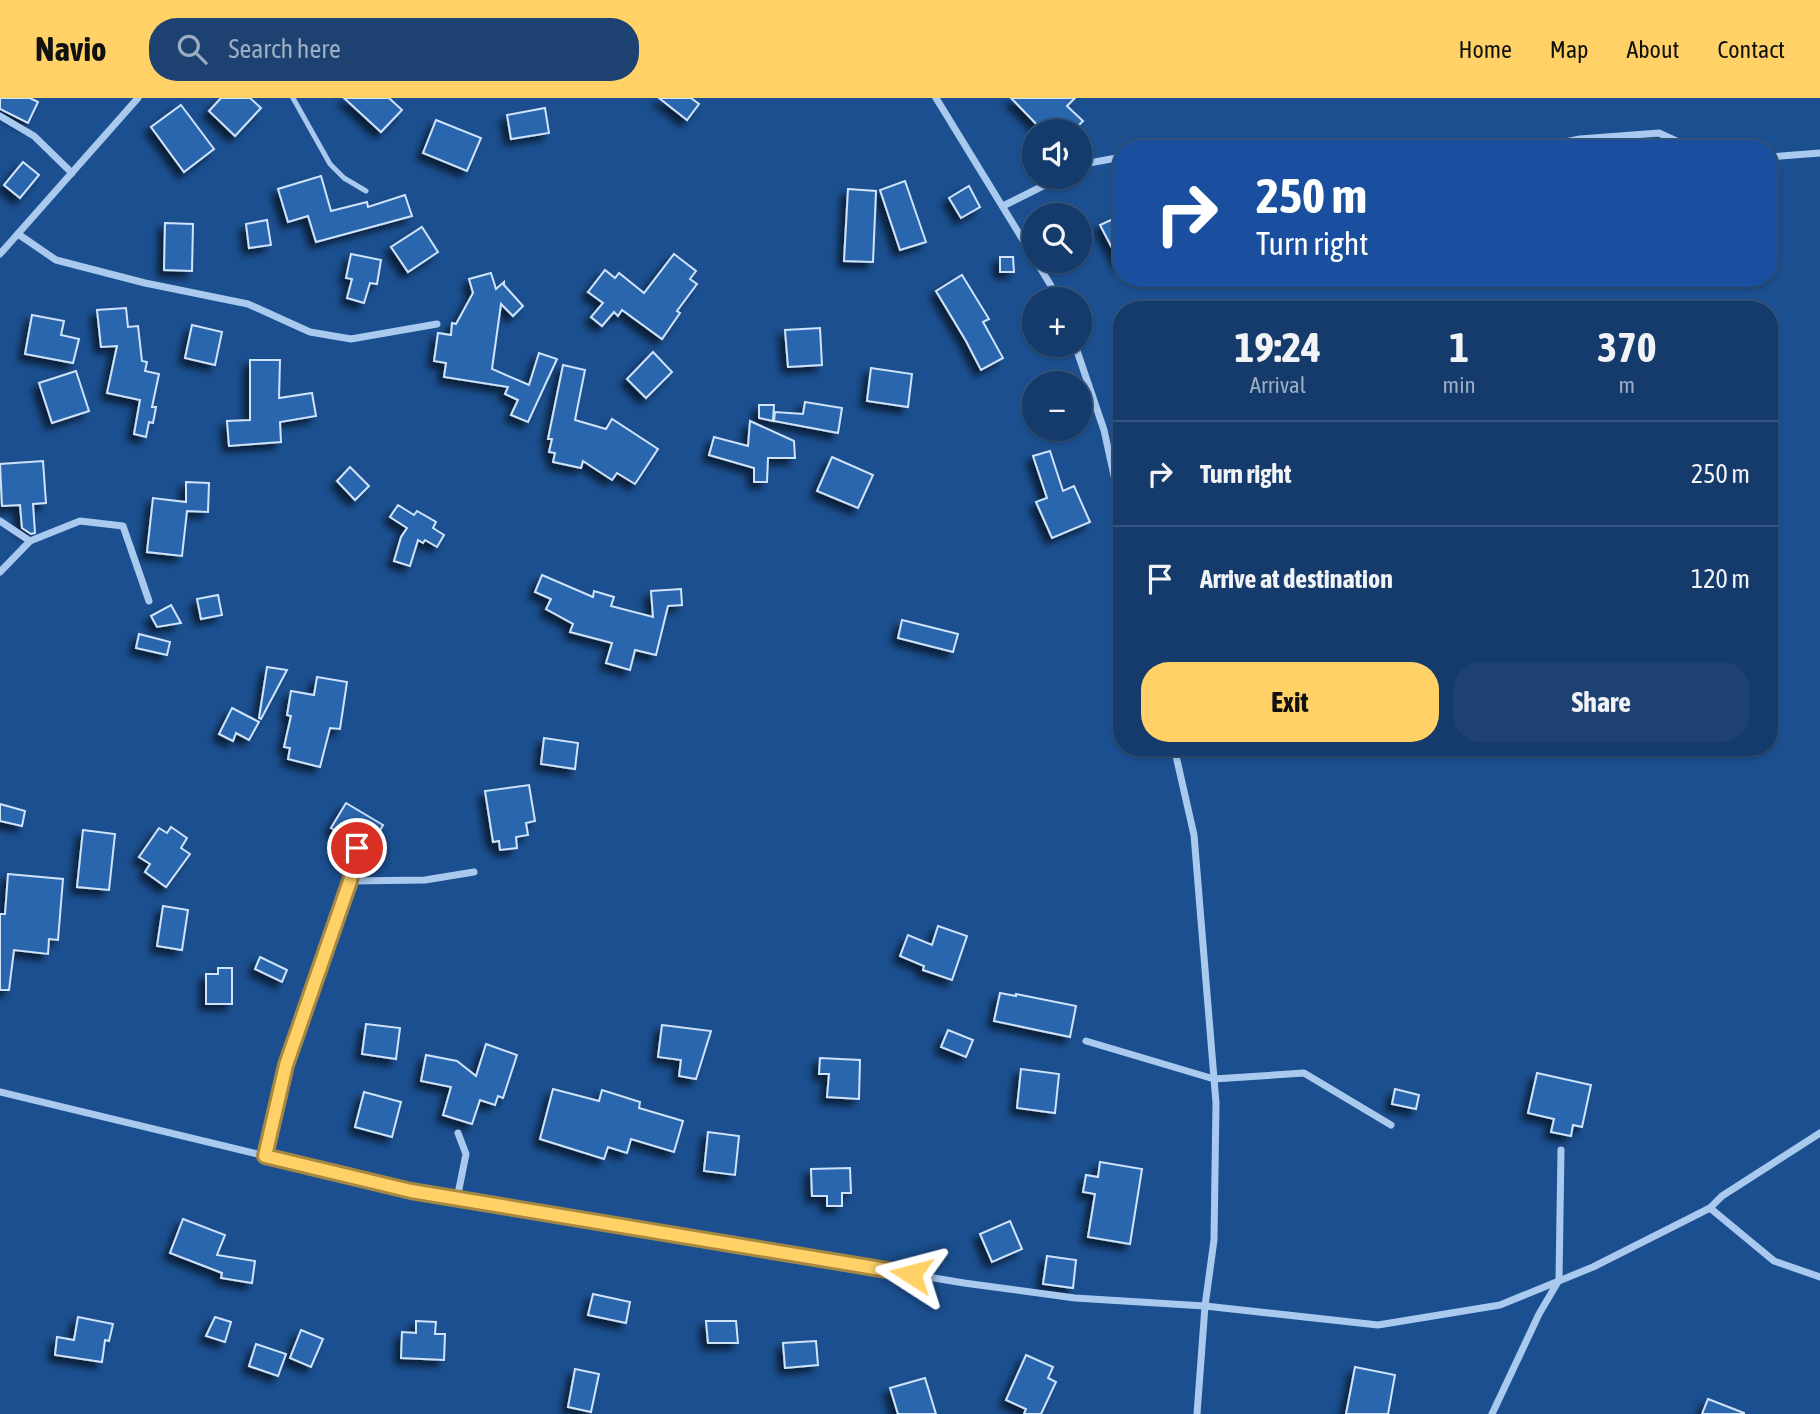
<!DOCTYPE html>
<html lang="en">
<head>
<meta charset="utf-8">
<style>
	body { margin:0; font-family:"Asap Condensed",sans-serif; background:#1d4271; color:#f1f3f6; height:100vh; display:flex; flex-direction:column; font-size:26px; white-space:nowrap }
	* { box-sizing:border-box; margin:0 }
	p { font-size:23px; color:#9dadc1 }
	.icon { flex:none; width:38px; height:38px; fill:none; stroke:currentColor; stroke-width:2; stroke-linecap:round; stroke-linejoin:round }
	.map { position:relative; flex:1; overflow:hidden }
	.sheet { position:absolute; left:1113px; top:203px; width:665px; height:455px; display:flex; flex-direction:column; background:#143b6b; border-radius:28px; box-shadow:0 2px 5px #0004,0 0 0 2px #33557e }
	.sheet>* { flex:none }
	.banner { position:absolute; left:1113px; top:42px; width:665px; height:147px; border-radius:28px; box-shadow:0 2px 5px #0004,0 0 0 2px #33557e; background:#1a4fa0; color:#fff; overflow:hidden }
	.fabs { position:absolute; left:1022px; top:21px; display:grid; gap:14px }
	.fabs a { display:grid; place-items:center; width:70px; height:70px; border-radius:50%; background:#143b6b; box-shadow:0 2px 5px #0004,0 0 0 2px #33557e; font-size:35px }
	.pin { position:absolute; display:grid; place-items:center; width:60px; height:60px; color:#fff; margin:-30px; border:4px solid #fff; border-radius:50%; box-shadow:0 2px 7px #0007 }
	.me { position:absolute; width:77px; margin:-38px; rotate:279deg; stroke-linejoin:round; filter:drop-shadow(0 0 5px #0008) }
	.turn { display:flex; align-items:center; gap:24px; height:147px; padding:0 28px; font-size:32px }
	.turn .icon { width:91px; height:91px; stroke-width:2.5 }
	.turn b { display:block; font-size:49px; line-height:60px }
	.eta { display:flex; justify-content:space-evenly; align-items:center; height:119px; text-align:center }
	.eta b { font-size:42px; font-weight:700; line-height:49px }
	.primary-button { display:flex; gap:14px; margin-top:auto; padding:14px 28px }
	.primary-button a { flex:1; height:80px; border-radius:28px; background:#ffd166; color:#111; font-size:28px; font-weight:700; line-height:80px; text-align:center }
	.primary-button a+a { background:#1d4271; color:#f1f3f6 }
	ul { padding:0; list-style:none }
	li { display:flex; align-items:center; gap:21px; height:105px; padding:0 28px; border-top:2px solid #33557e }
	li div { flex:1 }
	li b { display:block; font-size:26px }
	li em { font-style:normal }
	header { display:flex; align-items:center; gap:42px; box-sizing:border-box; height:98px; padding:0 35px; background:#ffd166; color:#111 }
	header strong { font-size:33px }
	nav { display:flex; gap:38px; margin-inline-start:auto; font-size:24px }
	.search { width:490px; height:63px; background:#1d4271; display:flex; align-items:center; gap:18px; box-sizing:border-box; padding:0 24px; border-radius:28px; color:#9dadc1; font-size:26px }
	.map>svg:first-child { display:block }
	.building { fill:#2a66ad; stroke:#cfe3fa; stroke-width:2; filter:url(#shadow) }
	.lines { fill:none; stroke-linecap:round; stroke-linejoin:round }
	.service { stroke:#a9c9ee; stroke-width:5 }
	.minor { stroke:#a9c9ee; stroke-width:7 }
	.route-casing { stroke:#a68842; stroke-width:18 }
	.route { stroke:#ffd166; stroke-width:12 }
</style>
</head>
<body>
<header>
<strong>Navio</strong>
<div class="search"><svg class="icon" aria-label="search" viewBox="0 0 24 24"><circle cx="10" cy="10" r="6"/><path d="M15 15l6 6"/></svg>Search here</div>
<nav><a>Home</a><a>Map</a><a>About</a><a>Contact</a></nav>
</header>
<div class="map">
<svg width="1820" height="1316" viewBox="0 0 1820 1316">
	<defs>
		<filter id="shadow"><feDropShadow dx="-6" dy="6" stdDeviation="3.5" flood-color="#0009"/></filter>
	</defs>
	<rect width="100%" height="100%" fill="#1b4f8f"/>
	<g class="building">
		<polygon points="0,0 30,0 38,4 28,25 0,11"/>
		<polygon points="221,0 250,0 261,10 235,38 209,13"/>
		<polygon points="344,0 389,0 402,12 381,34"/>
		<polygon points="659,0 691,0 699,6 687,22"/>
		<polygon points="1011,0 1075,0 1067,8 1083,23 1073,33 1043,33"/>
		<polygon points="181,7 214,51 184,74 151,29"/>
		<polygon points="545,10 549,35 511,41 507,17"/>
		<polygon points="436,22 481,40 467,73 423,55"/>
		<polygon points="23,64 39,77 20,100 4,87"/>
		<polygon points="321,78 331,113 367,104 368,109 405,97 412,118 316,144 308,118 288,124 278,91"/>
		<polygon points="905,83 926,144 900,152 880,92"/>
		<polygon points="969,88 980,109 961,120 949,100"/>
		<polygon points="848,91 876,93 873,164 844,163"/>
		<polygon points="1122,117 1122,169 1100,127"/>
		<polygon points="267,122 271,147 249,150 246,126"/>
		<polygon points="165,125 193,126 192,173 164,172"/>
		<polygon points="422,129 438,154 408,174 391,149"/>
		<polygon points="351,156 381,162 377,186 370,185 364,205 347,200 352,181 346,180"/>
		<polygon points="674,156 696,173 690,181 697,186 677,213 680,215 662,241 622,212 618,218 614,214 602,228 591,219 603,205 588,194 605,172 615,180 619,175 644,195"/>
		<polygon points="1000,159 1013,159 1014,174 1000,174"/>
		<polygon points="491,175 496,191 504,184 504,187 523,208 513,218 501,206 492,271 529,287 539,255 557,261 528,324 511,317 518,302 505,296 508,289 444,279 446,265 434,263 438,235 451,237 452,225 456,226 473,195 469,181"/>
		<polygon points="962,177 989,221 983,224 1003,260 981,272 966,243 936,193"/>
		<polygon points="126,210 128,229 138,228 142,263 147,264 145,273 159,276 152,309 156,309 153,325 149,324 146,339 134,336 140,302 107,295 117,248 101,249 97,212"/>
		<polygon points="32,217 64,223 61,237 79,241 73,265 25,256"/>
		<polygon points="192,227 222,234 215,267 185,260"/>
		<polygon points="820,230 822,267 788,269 785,232"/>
		<polygon points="653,254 672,274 646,300 627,281"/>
		<polygon points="250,262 280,262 279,300 312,295 316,318 280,324 281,344 229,348 227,323 250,322"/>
		<polygon points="563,267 585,272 575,322 606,331 612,321 658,351 635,386 617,375 612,382 583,363 581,370 553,364 555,355 549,354 552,341 548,341"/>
		<polygon points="871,270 912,276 908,309 867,303"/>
		<polygon points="76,273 89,313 52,325 39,285"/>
		<polygon points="805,304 842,310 838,335 774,323 775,314 803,316"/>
		<polygon points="759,307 774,307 773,323 759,320"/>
		<polygon points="750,323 794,343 795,360 768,360 767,384 754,384 754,370 709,357 714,339 748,348"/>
		<polygon points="1050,353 1063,393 1074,388 1090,424 1052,440 1036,404 1047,400 1033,358"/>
		<polygon points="832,359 873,377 858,410 817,393"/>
		<polygon points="43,363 46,405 33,406 35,435 31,436 22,430 20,407 2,408 0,366"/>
		<polygon points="350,369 369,388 355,402 337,383"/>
		<polygon points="186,384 209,385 208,414 187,413 182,458 147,454 153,400 186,404"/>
		<polygon points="398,407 414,417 417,413 436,424 433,430 444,437 437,449 425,442 423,445 418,442 410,468 394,463 401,439 407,430 390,419"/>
		<polygon points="542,477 593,499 594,493 614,499 611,508 653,519 651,493 681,491 682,507 668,508 656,557 635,552 630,572 606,565 612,545 570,534 573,526 546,511 551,501 535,494"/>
		<polygon points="218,497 222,517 201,521 197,501"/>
		<polygon points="171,507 181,525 157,529 151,518"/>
		<polygon points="902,522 958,536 953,554 898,540"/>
		<polygon points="139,536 170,544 167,557 136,550"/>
		<polygon points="267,569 287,572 261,621 259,620"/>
		<polygon points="317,579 347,584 340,631 330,630 320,669 288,661 290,650 284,649 291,618 287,617 291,593 314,597"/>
		<polygon points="232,610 259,624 249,642 236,635 233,643 219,636"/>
		<polygon points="544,640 578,645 575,671 541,666"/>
		<polygon points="529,687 535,723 526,725 528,737 516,739 517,750 500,752 499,743 493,744 485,693"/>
		<polygon points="346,705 383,727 369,752 361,745 355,744 331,730"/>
		<polygon points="0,706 25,713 22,728 0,723"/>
		<polygon points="171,729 187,740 181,750 190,756 166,789 145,774 150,766 139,759 159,730 167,735"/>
		<polygon points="83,732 115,736 109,792 77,789"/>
		<polygon points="8,776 63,781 58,842 49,841 48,856 14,852 9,892 0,892 0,816 5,816"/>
		<polygon points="163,808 188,812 182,852 157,848"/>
		<polygon points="938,828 967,838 952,882 923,872 924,868 900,858 908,837 932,847"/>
		<polygon points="260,859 287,872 282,884 255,871"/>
		<polygon points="218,870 232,870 232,906 206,906 206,876 218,876"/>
		<polygon points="1000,895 1016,898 1016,896 1076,908 1070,939 994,923"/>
		<polygon points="366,926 400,930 396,961 362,956"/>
		<polygon points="662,927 711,933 696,981 679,978 681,962 658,959"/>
		<polygon points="948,932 973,942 966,959 941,949"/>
		<polygon points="486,946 517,957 503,1000 498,998 495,1007 480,1002 472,1026 443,1017 451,989 421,983 426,957 457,963 476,978"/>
		<polygon points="820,960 860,962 859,1001 827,999 829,976 819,976"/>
		<polygon points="1021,971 1059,976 1055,1015 1017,1010"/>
		<polygon points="1537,975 1591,987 1582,1029 1573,1027 1571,1038 1551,1034 1554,1021 1528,1015"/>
		<polygon points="553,991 599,1003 602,992 640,1004 639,1010 683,1023 674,1054 631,1041 627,1055 608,1049 604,1061 540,1041"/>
		<polygon points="1395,991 1419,997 1416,1011 1392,1006"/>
		<polygon points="364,994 401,1004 392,1039 355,1029"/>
		<polygon points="708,1034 739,1038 735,1077 704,1073"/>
		<polygon points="1100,1064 1142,1071 1130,1146 1088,1139 1095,1096 1083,1094 1086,1077 1098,1079"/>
		<polygon points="850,1070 851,1095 842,1095 842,1108 827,1108 827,1098 812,1098 811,1071"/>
		<polygon points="183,1121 225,1137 217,1157 255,1163 252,1185 221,1180 222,1175 170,1155"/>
		<polygon points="1010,1123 1022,1151 992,1164 980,1136"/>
		<polygon points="1047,1158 1076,1162 1073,1190 1043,1186"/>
		<polygon points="593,1196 630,1204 626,1225 588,1217"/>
		<polygon points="78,1219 113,1226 109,1243 105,1242 102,1264 55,1257 57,1239 74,1242"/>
		<polygon points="215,1219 231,1224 225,1244 206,1238"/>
		<polygon points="416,1223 436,1224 435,1236 445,1236 444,1262 401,1260 402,1234 416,1235"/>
		<polygon points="706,1223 736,1223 738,1245 708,1245"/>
		<polygon points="301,1232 323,1241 311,1269 290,1260"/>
		<polygon points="816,1243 818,1267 785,1270 783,1245"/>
		<polygon points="256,1246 286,1256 278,1278 249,1268"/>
		<polygon points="1026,1257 1053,1269 1048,1280 1056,1284 1041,1316 1024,1316 1026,1311 1006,1302"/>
		<polygon points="1355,1269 1395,1277 1388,1316 1346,1316"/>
		<polygon points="575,1271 599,1276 591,1314 568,1309"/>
		<polygon points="925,1280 936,1316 898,1316 890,1290"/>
		<polygon points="1708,1301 1744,1315 1744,1316 1702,1316"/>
	</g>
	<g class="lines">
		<polyline class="service" points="293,0 330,66 344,80 366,93"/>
		<g class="minor">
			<polyline points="936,0 1034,160"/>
			<polyline points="0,18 34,38 72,75"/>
			<polyline points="1167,51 1233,51"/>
			<polyline points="1530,51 1580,41 1659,35 1694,51"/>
			<polyline points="1769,59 1820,55"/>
			<polyline points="1080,69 1089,65 1122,59"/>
			<polyline points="1003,108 1061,79"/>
			<polyline points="18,136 56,162 145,185 248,206 310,234 351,241 437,226"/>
			<polyline points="0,156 138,0"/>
			<polyline points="1036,163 1059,201"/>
			<polyline points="1075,247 1104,332 1122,414"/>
			<polyline points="0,423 30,443 0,474"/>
			<polyline points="30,443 80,423 123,428 149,503"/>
			<polyline points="1174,649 1194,737 1216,1005 1214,1142 1205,1208 1197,1316"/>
			<polyline points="350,783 425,782 474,774"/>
			<polyline points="1086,943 1214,981 1304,975 1391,1027"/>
			<polyline points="0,994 411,1093 964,1185 1075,1200 1205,1208 1378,1227 1500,1207 1593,1169 1710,1110 1722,1098 1820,1035"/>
			<polyline points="265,1058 286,967 350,783 357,750"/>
			<polyline points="457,1101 466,1056 458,1035"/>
			<polyline points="1710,1110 1774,1163 1820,1179"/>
			<polyline points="1492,1316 1539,1216 1559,1182 1561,1052"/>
		</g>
	</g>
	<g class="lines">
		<defs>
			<polyline id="route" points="357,750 350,783 286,967 265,1058 411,1093 911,1176"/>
		</defs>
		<use href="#route" class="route-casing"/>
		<use href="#route" class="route"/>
	</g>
</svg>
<div class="fabs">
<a><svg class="icon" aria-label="sound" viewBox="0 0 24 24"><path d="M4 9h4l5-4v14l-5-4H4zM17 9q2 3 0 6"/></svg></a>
<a><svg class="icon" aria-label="search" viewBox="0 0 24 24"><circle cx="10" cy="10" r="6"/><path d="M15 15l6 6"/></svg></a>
<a>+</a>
<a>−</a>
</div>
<div class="pin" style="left:357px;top:750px;background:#d93025"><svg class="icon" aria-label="arrive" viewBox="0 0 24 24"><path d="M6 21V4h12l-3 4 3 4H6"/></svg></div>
<svg class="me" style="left:911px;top:1176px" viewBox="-20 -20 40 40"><path d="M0-17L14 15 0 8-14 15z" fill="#ffd166" stroke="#fff" stroke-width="4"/></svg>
<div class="banner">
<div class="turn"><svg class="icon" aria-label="right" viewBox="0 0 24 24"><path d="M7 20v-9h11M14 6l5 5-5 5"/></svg><div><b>250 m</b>Turn right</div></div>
</div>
<section class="sheet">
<div class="eta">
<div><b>19:24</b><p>Arrival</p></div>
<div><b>1</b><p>min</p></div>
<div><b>370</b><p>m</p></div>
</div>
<ul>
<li><svg class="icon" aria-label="right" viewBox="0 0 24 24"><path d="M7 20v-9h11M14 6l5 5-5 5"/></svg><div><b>Turn right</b></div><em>250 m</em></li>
<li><svg class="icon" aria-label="arrive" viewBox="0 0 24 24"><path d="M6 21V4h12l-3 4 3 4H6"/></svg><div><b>Arrive at destination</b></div><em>120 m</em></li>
</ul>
<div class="primary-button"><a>Exit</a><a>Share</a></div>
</section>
</div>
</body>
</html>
